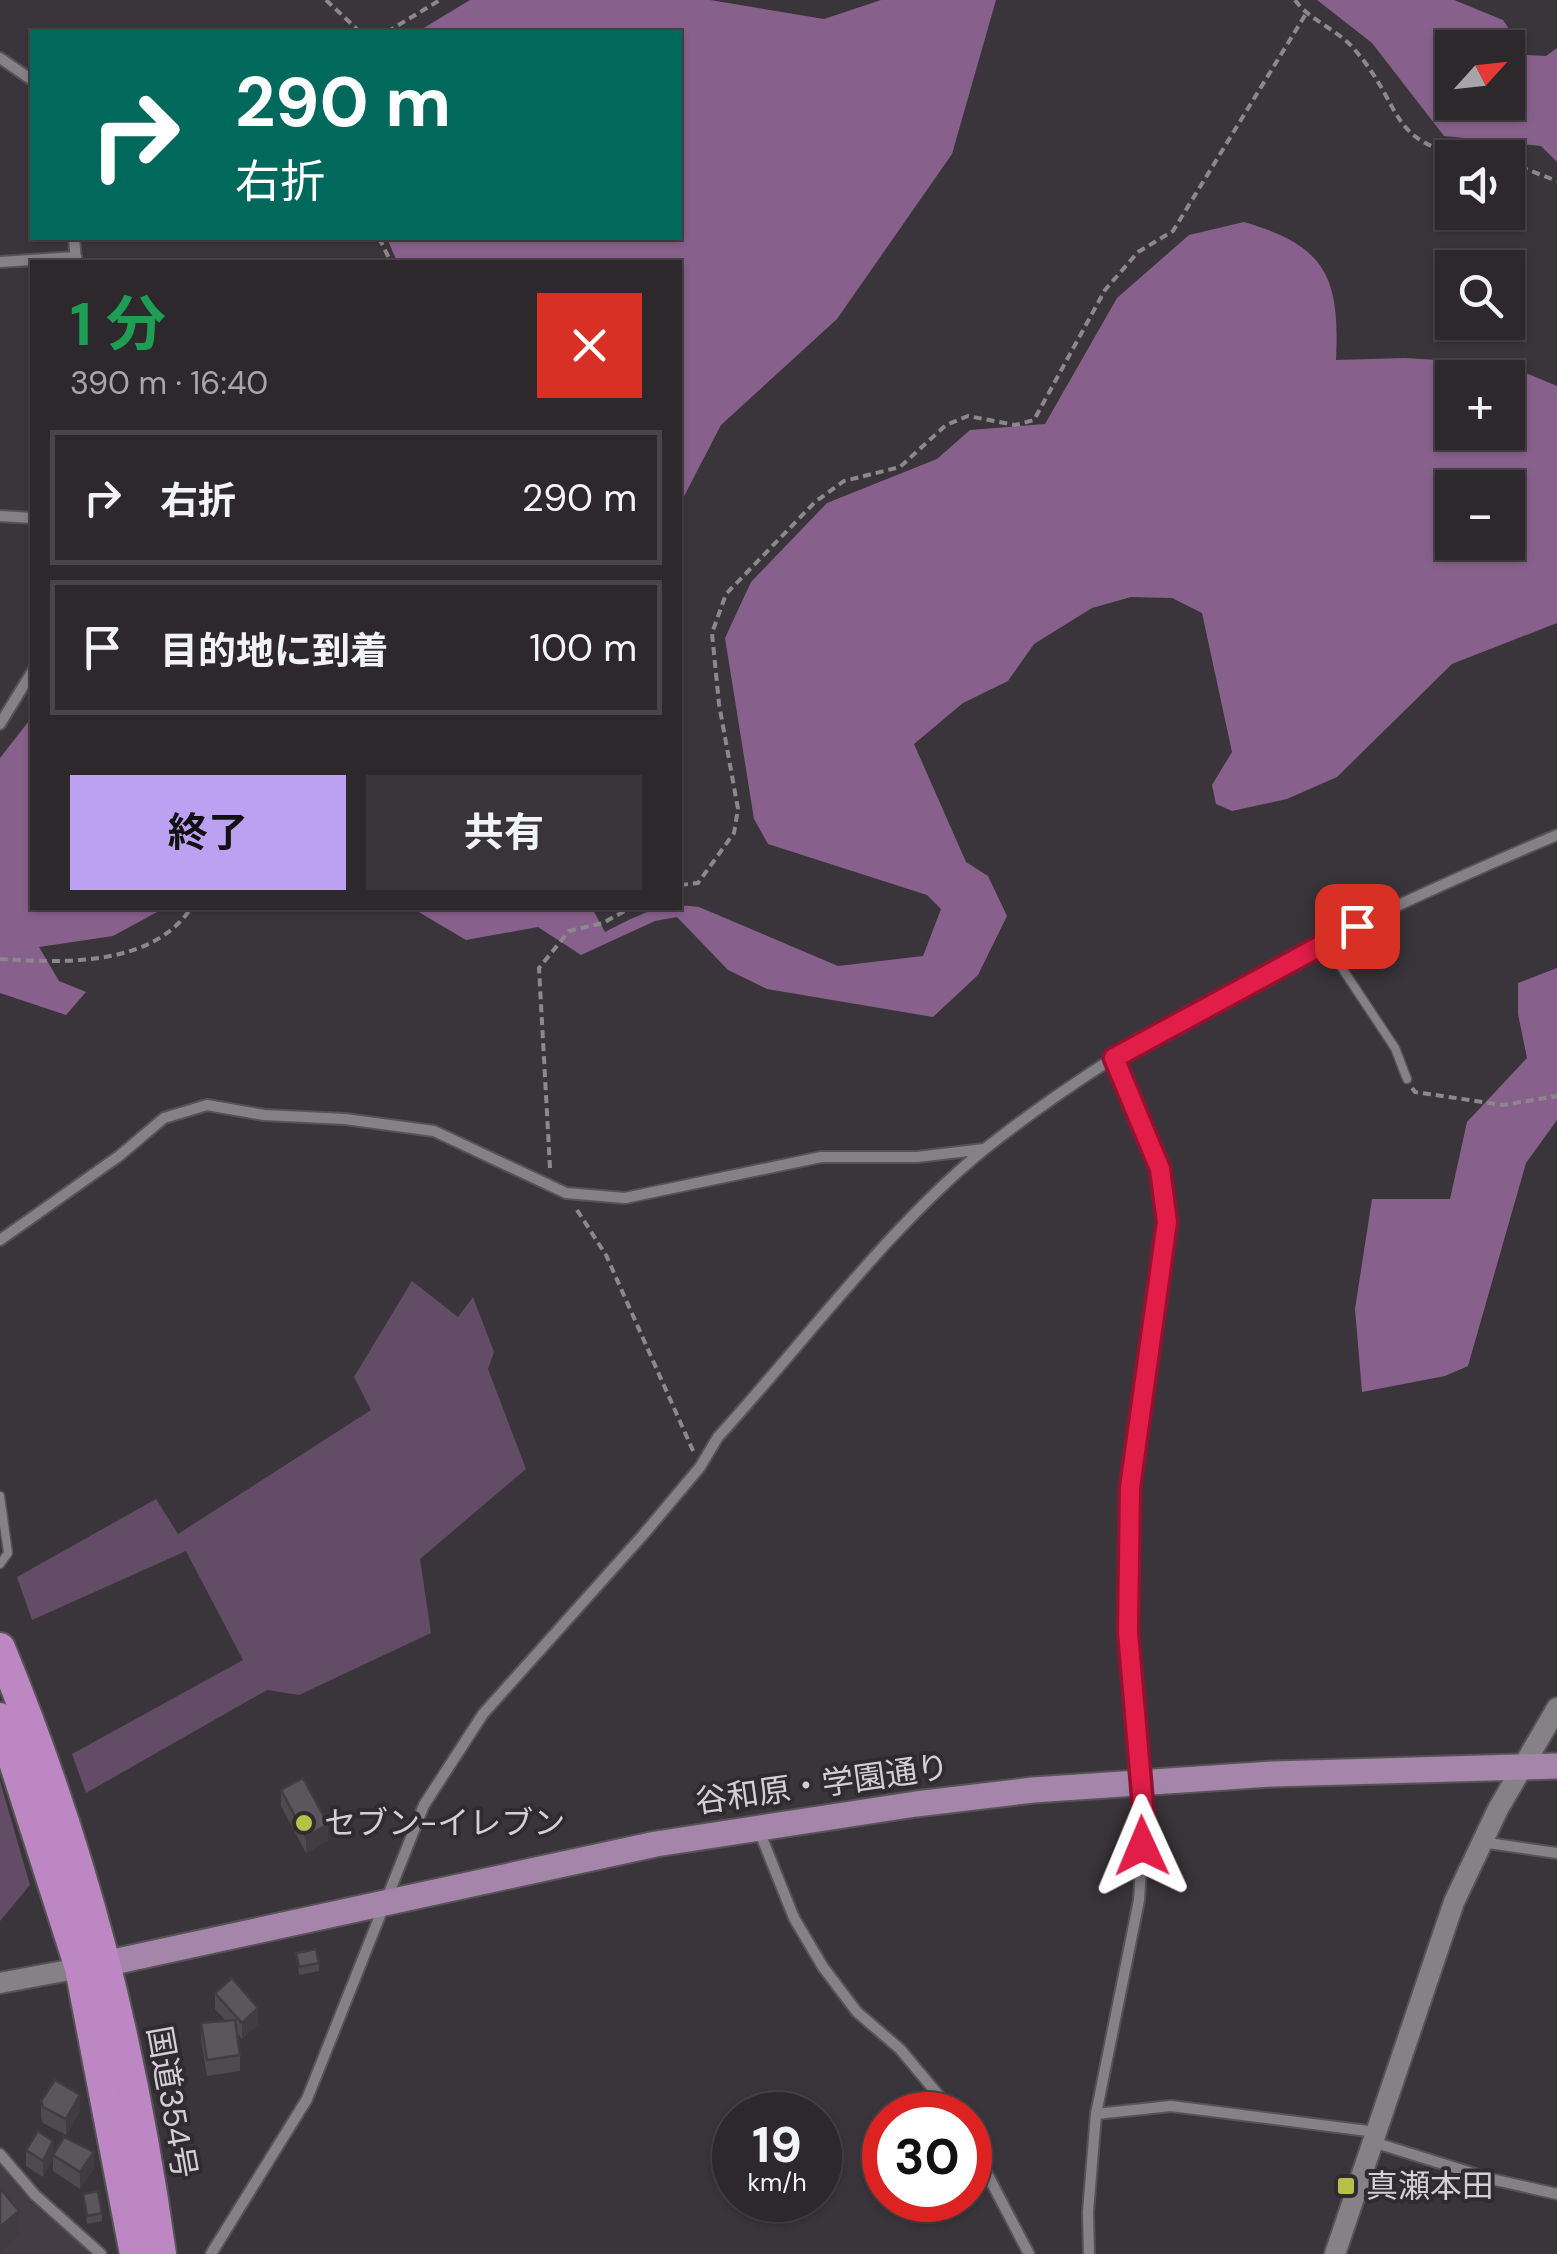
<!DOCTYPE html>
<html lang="ja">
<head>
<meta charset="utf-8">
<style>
	body { margin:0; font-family:"DM Sans","Noto Sans JP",sans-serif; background:#383438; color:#f1f3f6; height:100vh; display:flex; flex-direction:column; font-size:38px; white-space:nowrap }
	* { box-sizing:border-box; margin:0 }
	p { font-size:32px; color:#a6a6a9 }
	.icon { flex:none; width:55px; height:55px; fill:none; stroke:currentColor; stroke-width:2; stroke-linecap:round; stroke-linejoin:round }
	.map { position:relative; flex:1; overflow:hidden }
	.drawer { position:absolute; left:30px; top:260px; width:652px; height:650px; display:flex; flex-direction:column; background:#2c282c; border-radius:0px; box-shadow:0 2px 8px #0004,0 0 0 2px #484448 }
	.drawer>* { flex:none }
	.hud { position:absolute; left:30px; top:30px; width:652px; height:210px; border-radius:0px; box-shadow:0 2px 8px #0004,0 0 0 2px #484448; background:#00695c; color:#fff; overflow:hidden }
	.needle { width:65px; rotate:63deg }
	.buttons { position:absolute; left:1435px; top:30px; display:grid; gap:20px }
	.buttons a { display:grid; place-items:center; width:90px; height:90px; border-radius:0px; background:#2c282c; box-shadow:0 2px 8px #0004,0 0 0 2px #484448; font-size:50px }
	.speed { position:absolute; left:712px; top:2092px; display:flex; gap:20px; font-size:50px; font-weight:700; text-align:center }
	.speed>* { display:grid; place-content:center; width:130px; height:130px; border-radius:50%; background:#2c282c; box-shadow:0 2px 8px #0004,0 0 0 2px #484448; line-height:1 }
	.speed small { font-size:25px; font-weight:400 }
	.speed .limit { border:15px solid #d22; background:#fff; color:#111 }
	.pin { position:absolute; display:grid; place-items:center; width:85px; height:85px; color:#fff; margin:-42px; border-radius:20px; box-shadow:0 5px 15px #0006 }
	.me { position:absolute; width:110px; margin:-55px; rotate:359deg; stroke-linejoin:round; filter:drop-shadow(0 0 8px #0008) }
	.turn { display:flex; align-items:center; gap:35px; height:210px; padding:0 40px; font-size:45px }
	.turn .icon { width:130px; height:130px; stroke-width:2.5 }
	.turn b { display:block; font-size:70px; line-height:85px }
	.round { display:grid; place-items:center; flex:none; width:105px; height:105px; border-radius:0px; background:#383438 }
	.head { display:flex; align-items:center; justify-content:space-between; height:170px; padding:0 40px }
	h1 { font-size:60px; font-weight:700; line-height:75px; color:#1e9e55 }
	.primary-button { display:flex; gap:20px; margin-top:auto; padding:20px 40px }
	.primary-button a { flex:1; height:115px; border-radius:0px; background:#bca0f2; color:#111; font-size:40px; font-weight:700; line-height:115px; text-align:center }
	.primary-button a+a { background:#383438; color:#f1f3f6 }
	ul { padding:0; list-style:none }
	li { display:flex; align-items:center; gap:30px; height:135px; margin:0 20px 15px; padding:0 20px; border:5px solid #484448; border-radius:0px }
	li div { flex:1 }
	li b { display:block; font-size:38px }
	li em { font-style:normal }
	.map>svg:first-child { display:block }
	.built { fill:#453c46 }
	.green { fill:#634c66 }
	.forest { fill:#88608c; fill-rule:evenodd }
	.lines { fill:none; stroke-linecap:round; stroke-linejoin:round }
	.lane-casing { stroke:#565356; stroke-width:11 }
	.street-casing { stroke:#565356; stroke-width:14 }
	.secondary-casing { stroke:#565356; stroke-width:24 }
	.primary-casing { stroke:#565356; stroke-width:29 }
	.highway-casing { stroke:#565356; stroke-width:34 }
	.path { stroke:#8c888c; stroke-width:4; stroke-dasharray:8 5; stroke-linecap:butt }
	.lane { stroke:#868187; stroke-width:8 }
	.street { stroke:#868187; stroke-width:10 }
	.secondary { stroke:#868187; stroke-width:20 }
	.primary { stroke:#a685aa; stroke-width:25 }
	.highway { stroke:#bc87c2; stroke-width:30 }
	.wall { fill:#4e4a4e }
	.shaded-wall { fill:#403c40 }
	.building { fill:#5b565b; stroke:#403c40; stroke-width:2.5 }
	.route-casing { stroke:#92132f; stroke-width:25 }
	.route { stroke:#e11d48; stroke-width:18 }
	.poi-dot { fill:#b8c147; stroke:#302b30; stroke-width:4 }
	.labels { text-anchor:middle; stroke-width:8; stroke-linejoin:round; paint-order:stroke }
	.street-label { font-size:32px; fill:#d3d0d3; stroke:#302b30 }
	.poi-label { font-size:32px; fill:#d3d0d3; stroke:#302b30; text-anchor:start }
</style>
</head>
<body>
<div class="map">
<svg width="1557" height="2254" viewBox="0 0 1557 2254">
	<rect width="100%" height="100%" fill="#3a353a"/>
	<polygon class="built" points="0,2165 31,2202 93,2254 0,2254"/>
	<g class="green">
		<polygon points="412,1281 458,1317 473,1297 494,1352 488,1369 526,1469 420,1559 431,1633 299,1695 267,1690 86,1793 72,1754 243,1660 186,1551 32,1620 17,1577 156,1499 178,1534 371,1410 354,1377"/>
		<polygon points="0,1781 30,1885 0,1921"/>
	</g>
	<g class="forest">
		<polygon points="470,0 710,0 824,19 881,0 996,0 952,154 837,319 721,425 680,504 680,262 397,262 387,238 680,238 680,32 417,32"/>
		<path d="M1317,0H1454L1503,20L1527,55L1546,56L1557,48V162L1541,146L1444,136L1372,43ZM1452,48H1508V102H1452Z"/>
		<path d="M1244,222C1326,246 1340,277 1336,360L1405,358L1504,364L1557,386V623L1452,664L1337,777L1287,799L1232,811L1216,804L1212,785L1232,752L1202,613L1172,598L1131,597L1092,608L1034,644L1008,681L963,703L914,744L966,862L988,876L1007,916L978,975L933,1017L767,989L728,970L677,917L655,921L581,955L538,927L466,940L412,908H592L605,932C641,914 661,902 699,907L838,966L923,956L941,909L927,895L768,844L754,819L725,638L751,582L827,503L937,459L970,430L1045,424L1117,298L1189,235ZM1452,378H1508V432H1452ZM1452,488H1508V542H1452Z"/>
		<polygon points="32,717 32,908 206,908 159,911 113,936 39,947 59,981 86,992 66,1015 0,993 0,758"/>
		<polygon points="1557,968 1557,1120 1526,1163 1468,1366 1445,1376 1362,1392 1355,1309 1372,1199 1450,1199 1467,1122 1527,1058 1518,1014 1518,983"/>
	</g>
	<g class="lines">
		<defs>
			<g id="lane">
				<polyline points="1324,941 1395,1048 1407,1079"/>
				<polyline points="0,1496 8,1553 0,1564"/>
			</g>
			<g id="street">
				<polyline points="0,58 32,80"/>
				<polyline points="74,238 76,261"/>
				<polyline points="0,262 76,257"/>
				<polyline points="0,516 32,518"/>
				<polyline points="0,724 32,672"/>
				<polyline points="0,1240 119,1156 164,1118 207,1105 264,1115 345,1119 434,1131 566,1193 625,1198 821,1157 917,1157 984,1149"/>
				<polyline points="758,1828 794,1918 823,1967 857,2012 900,2049 955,2115"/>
				<polyline points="1481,1842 1557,1853"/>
				<polyline points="1096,2114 1171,2106 1376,2132"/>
				<polyline points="970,2141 1029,2254"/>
				<polyline points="1373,2142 1491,2179 1557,2194"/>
				<polyline points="0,2154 35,2195 101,2254"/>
				<path d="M211,2254L307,2099L424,1805L483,1714L643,1535L700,1467L718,1437C803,1344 889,1226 986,1148C1156,1014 1359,919 1557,835"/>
				<polyline points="1089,2254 1088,2212 1096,2114 1139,1900 1144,1818 1128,1632 1130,1488 1167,1222 1160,1169 1115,1057"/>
			</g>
			<g id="secondary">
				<polyline points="0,1983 80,1968"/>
				<polyline points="1335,2254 1454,1902 1498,1809 1557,1708"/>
			</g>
			<polyline id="primary" points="90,1967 656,1844 916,1804 1033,1790 1273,1774 1557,1766"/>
			<g id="highway">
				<path d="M0,1648C83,1850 131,2038 161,2254"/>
				<polyline points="0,1718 80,1968 135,2254"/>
			</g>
		</defs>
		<use href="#lane" class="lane-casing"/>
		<use href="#street" class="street-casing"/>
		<use href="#secondary" class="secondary-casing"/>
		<use href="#primary" class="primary-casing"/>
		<use href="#highway" class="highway-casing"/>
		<g class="path">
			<polyline points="326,0 360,32"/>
			<path d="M1295,0C1310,21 1339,30 1355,50C1406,109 1385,144 1477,158"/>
			<polyline points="387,32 440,0"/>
			<polyline points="1508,162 1557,181"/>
			<polyline points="379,238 391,262"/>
			<polyline points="680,885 698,883 734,833 738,809 719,704 712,633 726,594 815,502 844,481 900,467 946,425 968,416 1015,425 1034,420 1105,290 1138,252 1173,231 1307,12"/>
			<path d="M0,959C63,963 152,967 191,908"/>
			<polyline points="1412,1088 1415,1092 1503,1105 1557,1096"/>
			<polyline points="550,1168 539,968 569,931 603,923 630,908"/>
			<polyline points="577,1210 606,1255 694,1453"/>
		</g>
		<use href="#lane" class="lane"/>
		<use href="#street" class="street"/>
		<use href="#secondary" class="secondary"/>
		<use href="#primary" class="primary"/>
		<use href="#highway" class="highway"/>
	</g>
	<g class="wall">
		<polygon points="281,1790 328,1841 306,1853 281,1806"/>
		<polygon points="296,1953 319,1963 319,1971 299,1975"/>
		<polygon points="215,1993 258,2024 242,2039 237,2033 240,2055 240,2071 207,2076 201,2039 201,2023 225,2020 215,2009"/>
		<polygon points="41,2101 80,2111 66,2135 43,2123 41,2118"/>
		<polygon points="26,2150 53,2158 43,2177 26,2166"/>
		<polygon points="53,2155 94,2168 80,2189 53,2171"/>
		<polygon points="83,2194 102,2213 102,2221 87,2224"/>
	</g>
	<g class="shaded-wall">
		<polygon points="328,1824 328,1841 306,1853 306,1837"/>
		<polygon points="258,2008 258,2024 242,2039 242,2023"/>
		<polygon points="80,2095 80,2111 66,2135 66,2119"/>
		<polygon points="53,2141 53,2158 43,2177 43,2161"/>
		<polygon points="94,2152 94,2168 80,2189 80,2172"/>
		<polygon points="19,2211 19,2235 0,2251 0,2227"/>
	</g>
	<g class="building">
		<polygon points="303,1778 328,1824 306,1837 281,1790"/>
		<polygon points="316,1949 319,1963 299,1967 296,1953"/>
		<polygon points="232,1978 258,2008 242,2023 215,1993"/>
		<polygon points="235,2020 240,2055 207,2060 201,2023"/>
		<polygon points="55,2080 80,2095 66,2119 43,2107 41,2101"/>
		<polygon points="38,2131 53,2141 43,2161 26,2150"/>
		<polygon points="64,2137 94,2152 80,2172 53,2155"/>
		<polygon points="0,2188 19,2211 0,2227"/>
		<polygon points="98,2191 102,2213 87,2216 83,2194"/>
	</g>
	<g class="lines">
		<defs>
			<polyline id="route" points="1142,1846 1144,1818 1128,1632 1130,1488 1167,1222 1160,1169 1114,1058 1357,926"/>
		</defs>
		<use href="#route" class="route-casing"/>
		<use href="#route" class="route"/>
	</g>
	<g class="poi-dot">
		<circle cx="304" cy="1823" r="10"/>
		<rect x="1336" y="2176" width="20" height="20" rx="5"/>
	</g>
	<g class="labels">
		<g class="street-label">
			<text transform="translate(822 1784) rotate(-8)" y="11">谷和原・学園通り</text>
			<text transform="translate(172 2102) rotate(80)" y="11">国道354号</text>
		</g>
		<g class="poi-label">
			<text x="324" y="1834">セブン-イレブン</text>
			<text x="1366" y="2197">真瀬本田</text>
		</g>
	</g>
</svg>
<div class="buttons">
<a><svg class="needle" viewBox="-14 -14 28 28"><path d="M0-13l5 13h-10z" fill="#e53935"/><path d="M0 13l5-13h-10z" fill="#a6a6a9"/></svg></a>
<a><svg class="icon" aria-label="sound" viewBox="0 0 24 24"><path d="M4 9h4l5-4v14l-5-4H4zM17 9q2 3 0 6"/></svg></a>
<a><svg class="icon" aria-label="search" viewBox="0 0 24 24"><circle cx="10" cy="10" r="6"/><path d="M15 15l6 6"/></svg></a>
<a>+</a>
<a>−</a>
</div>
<div class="speed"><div>19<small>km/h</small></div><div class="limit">30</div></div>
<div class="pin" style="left:1357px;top:926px;background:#d93025"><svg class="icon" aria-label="arrive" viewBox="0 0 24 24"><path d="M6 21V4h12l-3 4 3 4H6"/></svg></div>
<svg class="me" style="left:1142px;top:1846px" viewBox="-20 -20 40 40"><path d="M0-17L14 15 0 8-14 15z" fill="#e11d48" stroke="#fff" stroke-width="4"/></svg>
<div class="hud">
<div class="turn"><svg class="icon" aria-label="right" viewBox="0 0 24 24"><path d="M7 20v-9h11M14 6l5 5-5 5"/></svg><div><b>290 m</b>右折</div></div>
</div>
<section class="drawer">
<div class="head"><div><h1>1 分</h1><p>390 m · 16:40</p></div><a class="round" style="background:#d93025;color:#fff"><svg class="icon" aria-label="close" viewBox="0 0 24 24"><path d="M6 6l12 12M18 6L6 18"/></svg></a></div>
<ul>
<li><svg class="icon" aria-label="right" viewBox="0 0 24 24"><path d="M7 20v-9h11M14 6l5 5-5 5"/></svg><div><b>右折</b></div><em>290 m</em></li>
<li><svg class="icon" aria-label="arrive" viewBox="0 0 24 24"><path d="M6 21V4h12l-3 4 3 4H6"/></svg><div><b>目的地に到着</b></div><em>100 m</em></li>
</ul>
<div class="primary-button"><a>終了</a><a>共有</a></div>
</section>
</div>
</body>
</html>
